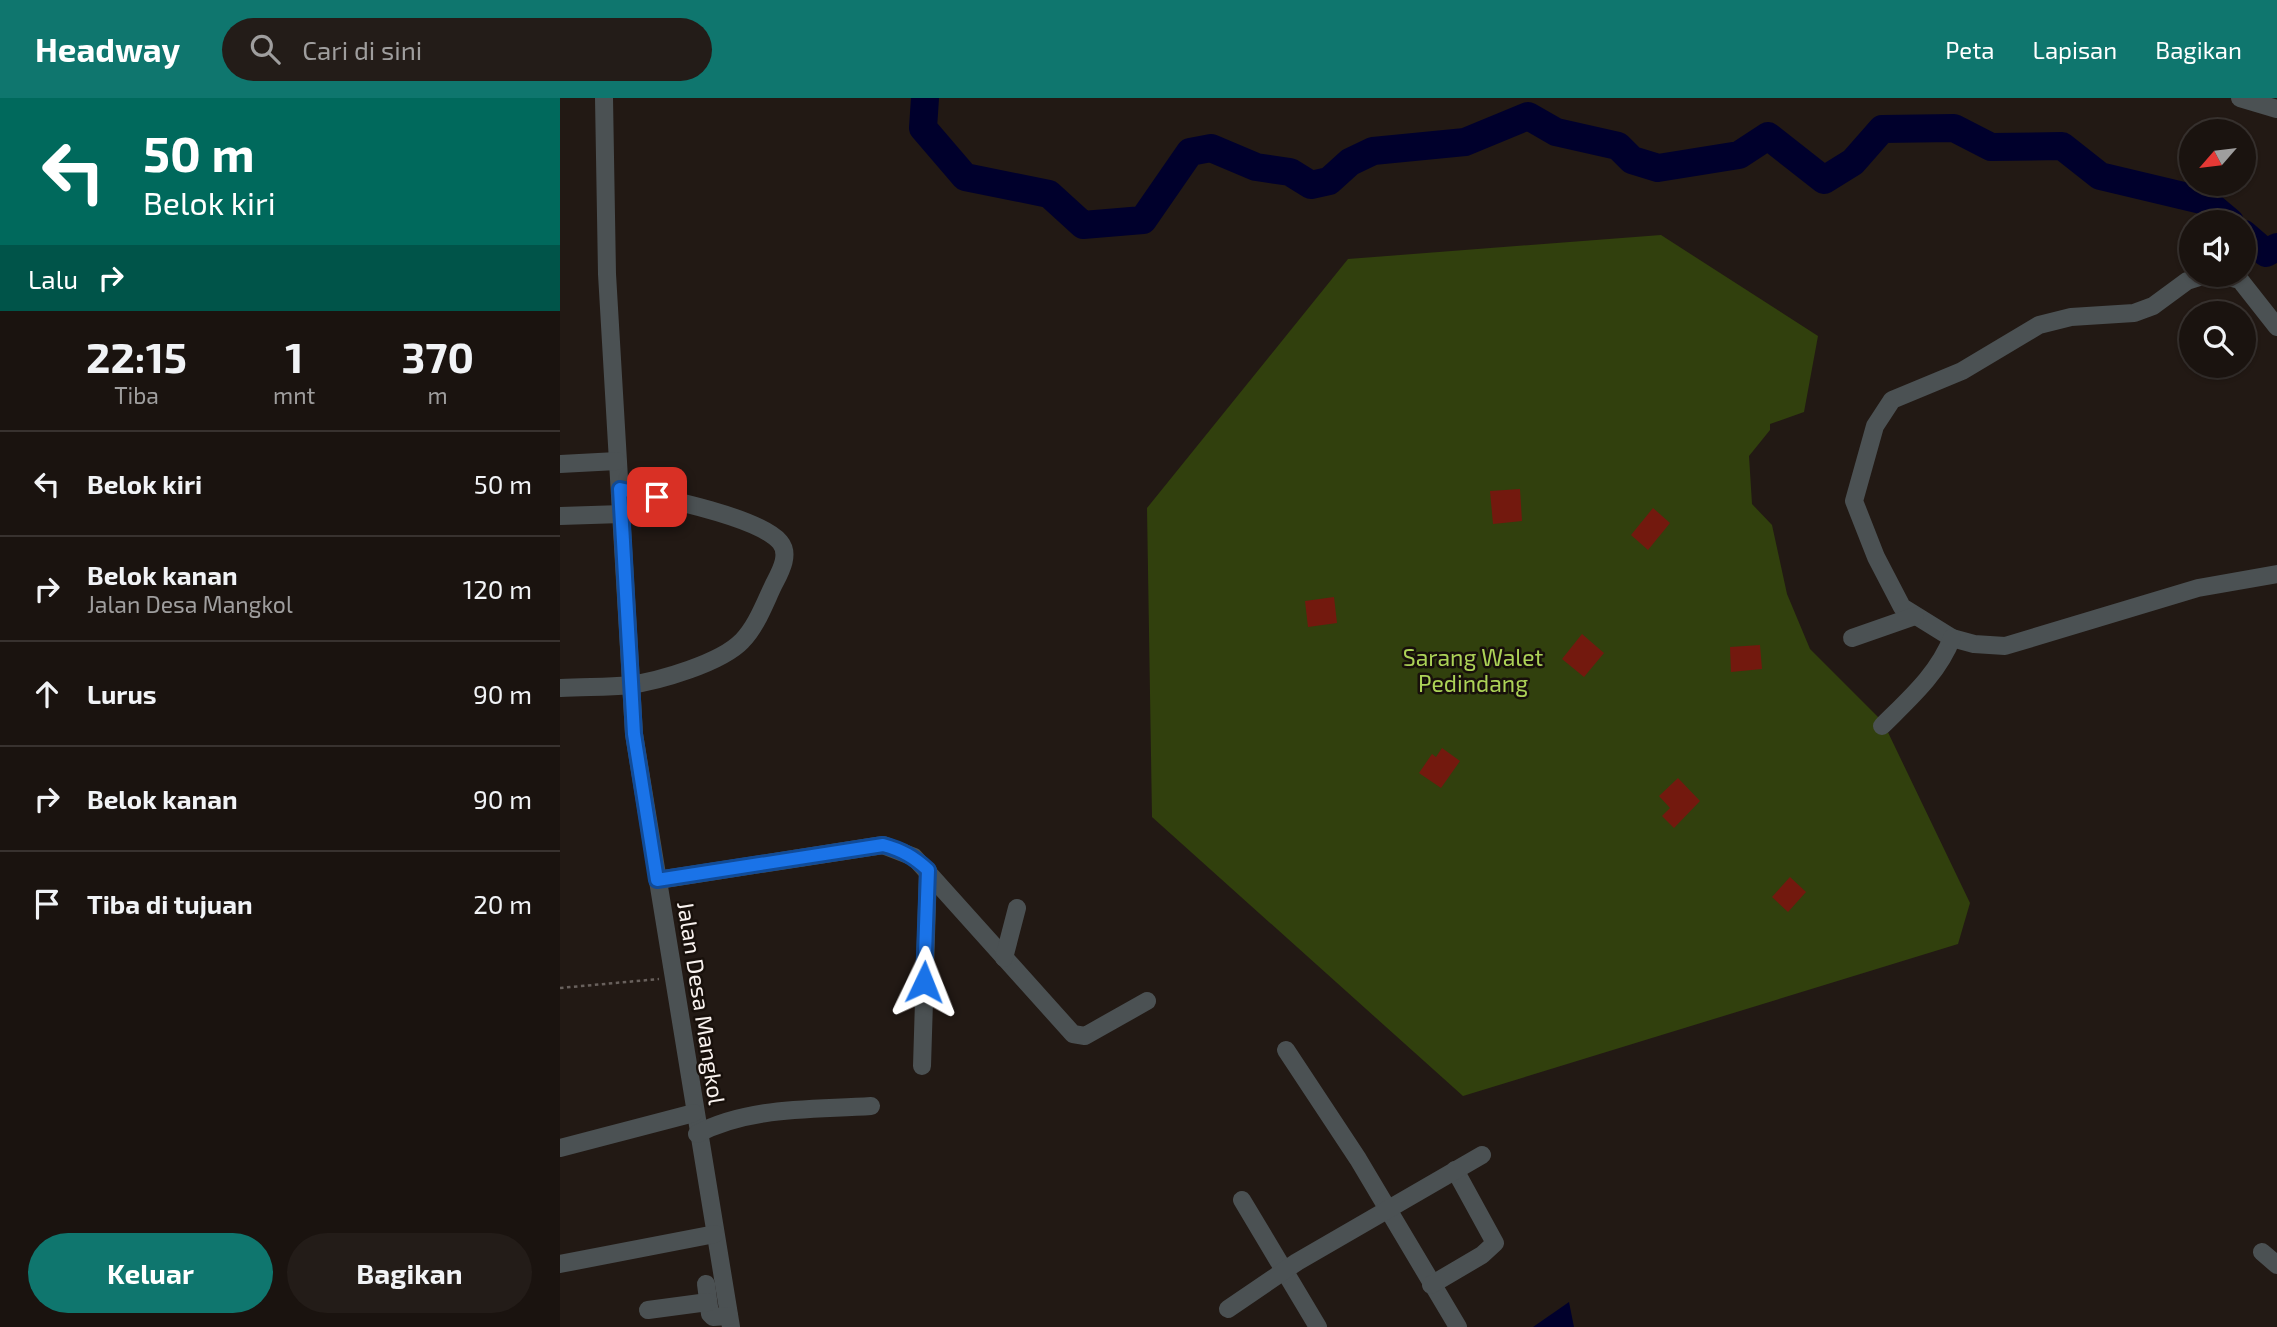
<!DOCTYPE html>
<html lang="id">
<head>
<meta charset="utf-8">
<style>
	body { margin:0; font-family:"Exo 2",sans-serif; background:#231c18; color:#f1f3f6; height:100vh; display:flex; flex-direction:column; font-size:26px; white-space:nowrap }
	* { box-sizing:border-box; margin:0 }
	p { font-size:23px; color:#9f9e9e }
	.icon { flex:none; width:38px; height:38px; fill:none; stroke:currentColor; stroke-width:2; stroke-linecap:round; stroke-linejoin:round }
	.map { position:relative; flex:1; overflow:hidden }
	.sheet { display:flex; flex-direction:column; background:#1a130f; width:560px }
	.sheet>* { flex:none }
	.top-card { background:#00695c; color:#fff; overflow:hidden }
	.needle { width:46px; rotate:242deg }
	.buttons { position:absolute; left:1619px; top:21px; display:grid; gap:14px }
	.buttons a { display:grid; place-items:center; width:77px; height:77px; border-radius:50%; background:#1a130f; box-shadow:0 2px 5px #0004,0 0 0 2px #38322f; font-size:35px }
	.pin { position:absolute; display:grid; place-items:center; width:60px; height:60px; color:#fff; margin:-30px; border-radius:14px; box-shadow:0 4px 10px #0006 }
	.me { position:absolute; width:77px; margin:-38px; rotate:2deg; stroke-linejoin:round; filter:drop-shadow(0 0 5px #0008) }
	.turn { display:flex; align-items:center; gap:24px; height:147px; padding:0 28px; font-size:32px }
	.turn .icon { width:91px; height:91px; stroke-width:2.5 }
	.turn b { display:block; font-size:49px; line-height:60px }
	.then { display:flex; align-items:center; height:66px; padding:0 28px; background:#0003; gap:14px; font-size:26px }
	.eta { display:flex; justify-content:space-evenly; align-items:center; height:119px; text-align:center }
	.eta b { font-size:42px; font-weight:700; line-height:49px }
	.action { display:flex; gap:14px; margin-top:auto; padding:14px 28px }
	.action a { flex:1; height:80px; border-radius:42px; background:#0f766e; color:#fff; font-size:28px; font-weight:700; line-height:80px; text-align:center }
	.action a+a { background:#231c18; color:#f1f3f6 }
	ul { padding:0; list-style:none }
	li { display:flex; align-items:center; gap:21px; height:105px; padding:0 28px; border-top:2px solid #38322f }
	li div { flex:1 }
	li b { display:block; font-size:26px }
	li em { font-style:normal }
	header { display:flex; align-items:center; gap:42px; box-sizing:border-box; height:98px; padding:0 35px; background:#0f766e; color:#fff }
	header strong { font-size:33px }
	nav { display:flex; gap:38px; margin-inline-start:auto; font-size:24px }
	.search { width:490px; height:63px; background:#231c18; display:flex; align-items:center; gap:18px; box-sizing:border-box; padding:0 24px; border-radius:38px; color:#9f9e9e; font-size:26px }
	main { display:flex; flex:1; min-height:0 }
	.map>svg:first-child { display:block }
	.green { fill:#31400d }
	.water { fill:#00002c }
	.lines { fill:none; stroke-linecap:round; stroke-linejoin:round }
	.river { stroke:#00002c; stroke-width:28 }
	.building { fill:#73190e }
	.path { stroke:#68605c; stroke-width:2.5; stroke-dasharray:3.5 3.5; stroke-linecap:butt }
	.minor { stroke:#4b5153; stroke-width:18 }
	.route-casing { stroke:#114b97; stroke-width:18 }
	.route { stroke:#1a73e8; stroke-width:12 }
	.labels { text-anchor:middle; stroke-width:5; stroke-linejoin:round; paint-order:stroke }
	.park-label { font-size:23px; fill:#acd257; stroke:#18100b }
	.street-label { font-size:23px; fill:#f9f2ef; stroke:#18100b }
</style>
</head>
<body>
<header>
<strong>Headway</strong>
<div class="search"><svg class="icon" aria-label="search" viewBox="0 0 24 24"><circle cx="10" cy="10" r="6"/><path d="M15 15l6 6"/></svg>Cari di sini</div>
<nav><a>Peta</a><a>Lapisan</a><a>Bagikan</a></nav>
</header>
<main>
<section class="sheet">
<div class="top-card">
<div class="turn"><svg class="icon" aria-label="left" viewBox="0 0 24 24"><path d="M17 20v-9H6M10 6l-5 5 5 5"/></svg><div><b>50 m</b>Belok kiri</div></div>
<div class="then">Lalu<svg class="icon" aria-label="right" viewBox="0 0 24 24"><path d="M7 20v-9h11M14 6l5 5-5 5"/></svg></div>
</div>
<div class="eta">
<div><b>22:15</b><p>Tiba</p></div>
<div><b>1</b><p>mnt</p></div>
<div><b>370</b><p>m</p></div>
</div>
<ul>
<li><svg class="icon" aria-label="left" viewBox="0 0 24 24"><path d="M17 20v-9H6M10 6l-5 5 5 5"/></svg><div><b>Belok kiri</b></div><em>50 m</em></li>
<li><svg class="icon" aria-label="right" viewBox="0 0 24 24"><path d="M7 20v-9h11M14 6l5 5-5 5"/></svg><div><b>Belok kanan</b><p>Jalan Desa Mangkol</p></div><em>120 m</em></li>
<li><svg class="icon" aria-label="ahead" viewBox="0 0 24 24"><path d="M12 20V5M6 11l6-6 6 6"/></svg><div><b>Lurus</b></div><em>90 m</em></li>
<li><svg class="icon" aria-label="right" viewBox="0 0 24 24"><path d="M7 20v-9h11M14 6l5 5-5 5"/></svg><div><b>Belok kanan</b></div><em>90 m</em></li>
<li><svg class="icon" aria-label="arrive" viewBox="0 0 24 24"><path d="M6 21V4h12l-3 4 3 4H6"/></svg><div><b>Tiba di tujuan</b></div><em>20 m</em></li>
</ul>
<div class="action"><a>Keluar</a><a>Bagikan</a></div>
</section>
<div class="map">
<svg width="1717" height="1229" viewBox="0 0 1717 1229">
	<rect width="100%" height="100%" fill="#221914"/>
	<polygon class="green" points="1101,137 1258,238 1244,314 1210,326 1210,332 1189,358 1192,406 1212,427 1227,496 1250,551 1323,624 1410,805 1398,846 903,998 592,719 587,410 788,161"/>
	<polygon class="water" points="1009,1204 1014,1229 973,1229"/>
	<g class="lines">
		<g class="river">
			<polyline points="365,0 363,30 405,79 489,96 523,127 583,122 630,54 651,50 696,69 730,74 751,87 769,83 790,64 813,53 905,44 968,18 996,34 1058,48 1072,62 1098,70 1179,57 1208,38 1264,82 1293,64 1322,31 1394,30 1431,49 1502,48 1540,78 1645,103 1670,124"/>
			<polyline points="1684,136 1706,155 1717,149"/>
		</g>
	</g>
	<g class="building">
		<polygon points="960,391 962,423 933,426 930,393"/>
		<polygon points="1093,410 1110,425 1088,452 1071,437"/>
		<polygon points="774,499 777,525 748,529 745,503"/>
		<polygon points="1022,536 1044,555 1024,579 1002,561"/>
		<polygon points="1200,547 1202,571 1171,574 1170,549"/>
		<polygon points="882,650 900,663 881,690 859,675 872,656 876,659"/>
		<polygon points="1118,680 1140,703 1114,730 1102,718 1110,710 1099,698"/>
		<polygon points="1230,779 1246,794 1228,814 1212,799"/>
	</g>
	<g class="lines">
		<polyline class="path" points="0,890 99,881"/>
		<g class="minor">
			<polyline points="44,0 47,176 74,636 171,1229"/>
			<polyline points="1680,0 1717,11"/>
			<polyline points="1646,177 1627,183 1593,208 1574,215 1511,219 1479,227 1402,273 1332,302 1315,328 1294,403 1316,459 1342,509 1392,540 1414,546 1445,548 1638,490 1717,476"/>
			<polyline points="1661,177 1680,182 1717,229"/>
			<polyline points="0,366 57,363"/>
			<polyline points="0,418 62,416"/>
			<polyline points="1292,540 1355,518"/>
			<path d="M0,590C23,588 46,590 69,587C99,583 161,565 182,543C196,529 204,507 213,488C219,476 231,457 220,444C198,418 94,398 60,391"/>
			<path d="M1322,628C1349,601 1378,576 1392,540"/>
			<polyline points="98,782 323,747 354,759 513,936 525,938 587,903"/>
			<polyline points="444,860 457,810"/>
			<polyline points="726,952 798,1061 898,1229"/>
			<polyline points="362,968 368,773"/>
			<path d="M137,1036C190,1008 254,1012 311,1008"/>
			<polyline points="0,1050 134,1015"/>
			<polyline points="682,1102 758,1229"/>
			<polyline points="1702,1154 1717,1167"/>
			<polyline points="0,1166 155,1136"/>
			<polyline points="146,1186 150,1216 153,1219 169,1218"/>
			<polyline points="871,1187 922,1157 935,1145 895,1072"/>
			<polyline points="668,1211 737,1164 922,1057"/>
			<polyline points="88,1212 148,1204"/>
		</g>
	</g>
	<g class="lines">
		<defs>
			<path id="route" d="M97,399L60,391L74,636L97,782L323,747C342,752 354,759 368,772L364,884"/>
		</defs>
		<use href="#route" class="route-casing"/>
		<use href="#route" class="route"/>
	</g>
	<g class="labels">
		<g class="park-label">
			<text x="913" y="568">Sarang Walet<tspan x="913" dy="26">Pedindang</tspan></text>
		</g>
		<g class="street-label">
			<text transform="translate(141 905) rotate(81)" y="8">Jalan Desa Mangkol</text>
		</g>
	</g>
</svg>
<div class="buttons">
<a><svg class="needle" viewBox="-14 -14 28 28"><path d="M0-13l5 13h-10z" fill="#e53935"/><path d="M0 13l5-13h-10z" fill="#9f9e9e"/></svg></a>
<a><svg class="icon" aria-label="sound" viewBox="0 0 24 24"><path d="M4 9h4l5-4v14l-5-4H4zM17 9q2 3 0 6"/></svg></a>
<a><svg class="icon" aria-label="search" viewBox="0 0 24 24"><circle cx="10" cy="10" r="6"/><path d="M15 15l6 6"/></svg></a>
</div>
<div class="pin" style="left:97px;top:399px;background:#d93025"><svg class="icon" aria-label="arrive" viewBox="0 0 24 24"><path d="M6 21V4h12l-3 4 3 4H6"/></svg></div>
<svg class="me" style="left:364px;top:884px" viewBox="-20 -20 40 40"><path d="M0-17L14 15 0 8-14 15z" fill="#1a73e8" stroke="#fff" stroke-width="4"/></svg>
</div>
</main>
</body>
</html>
